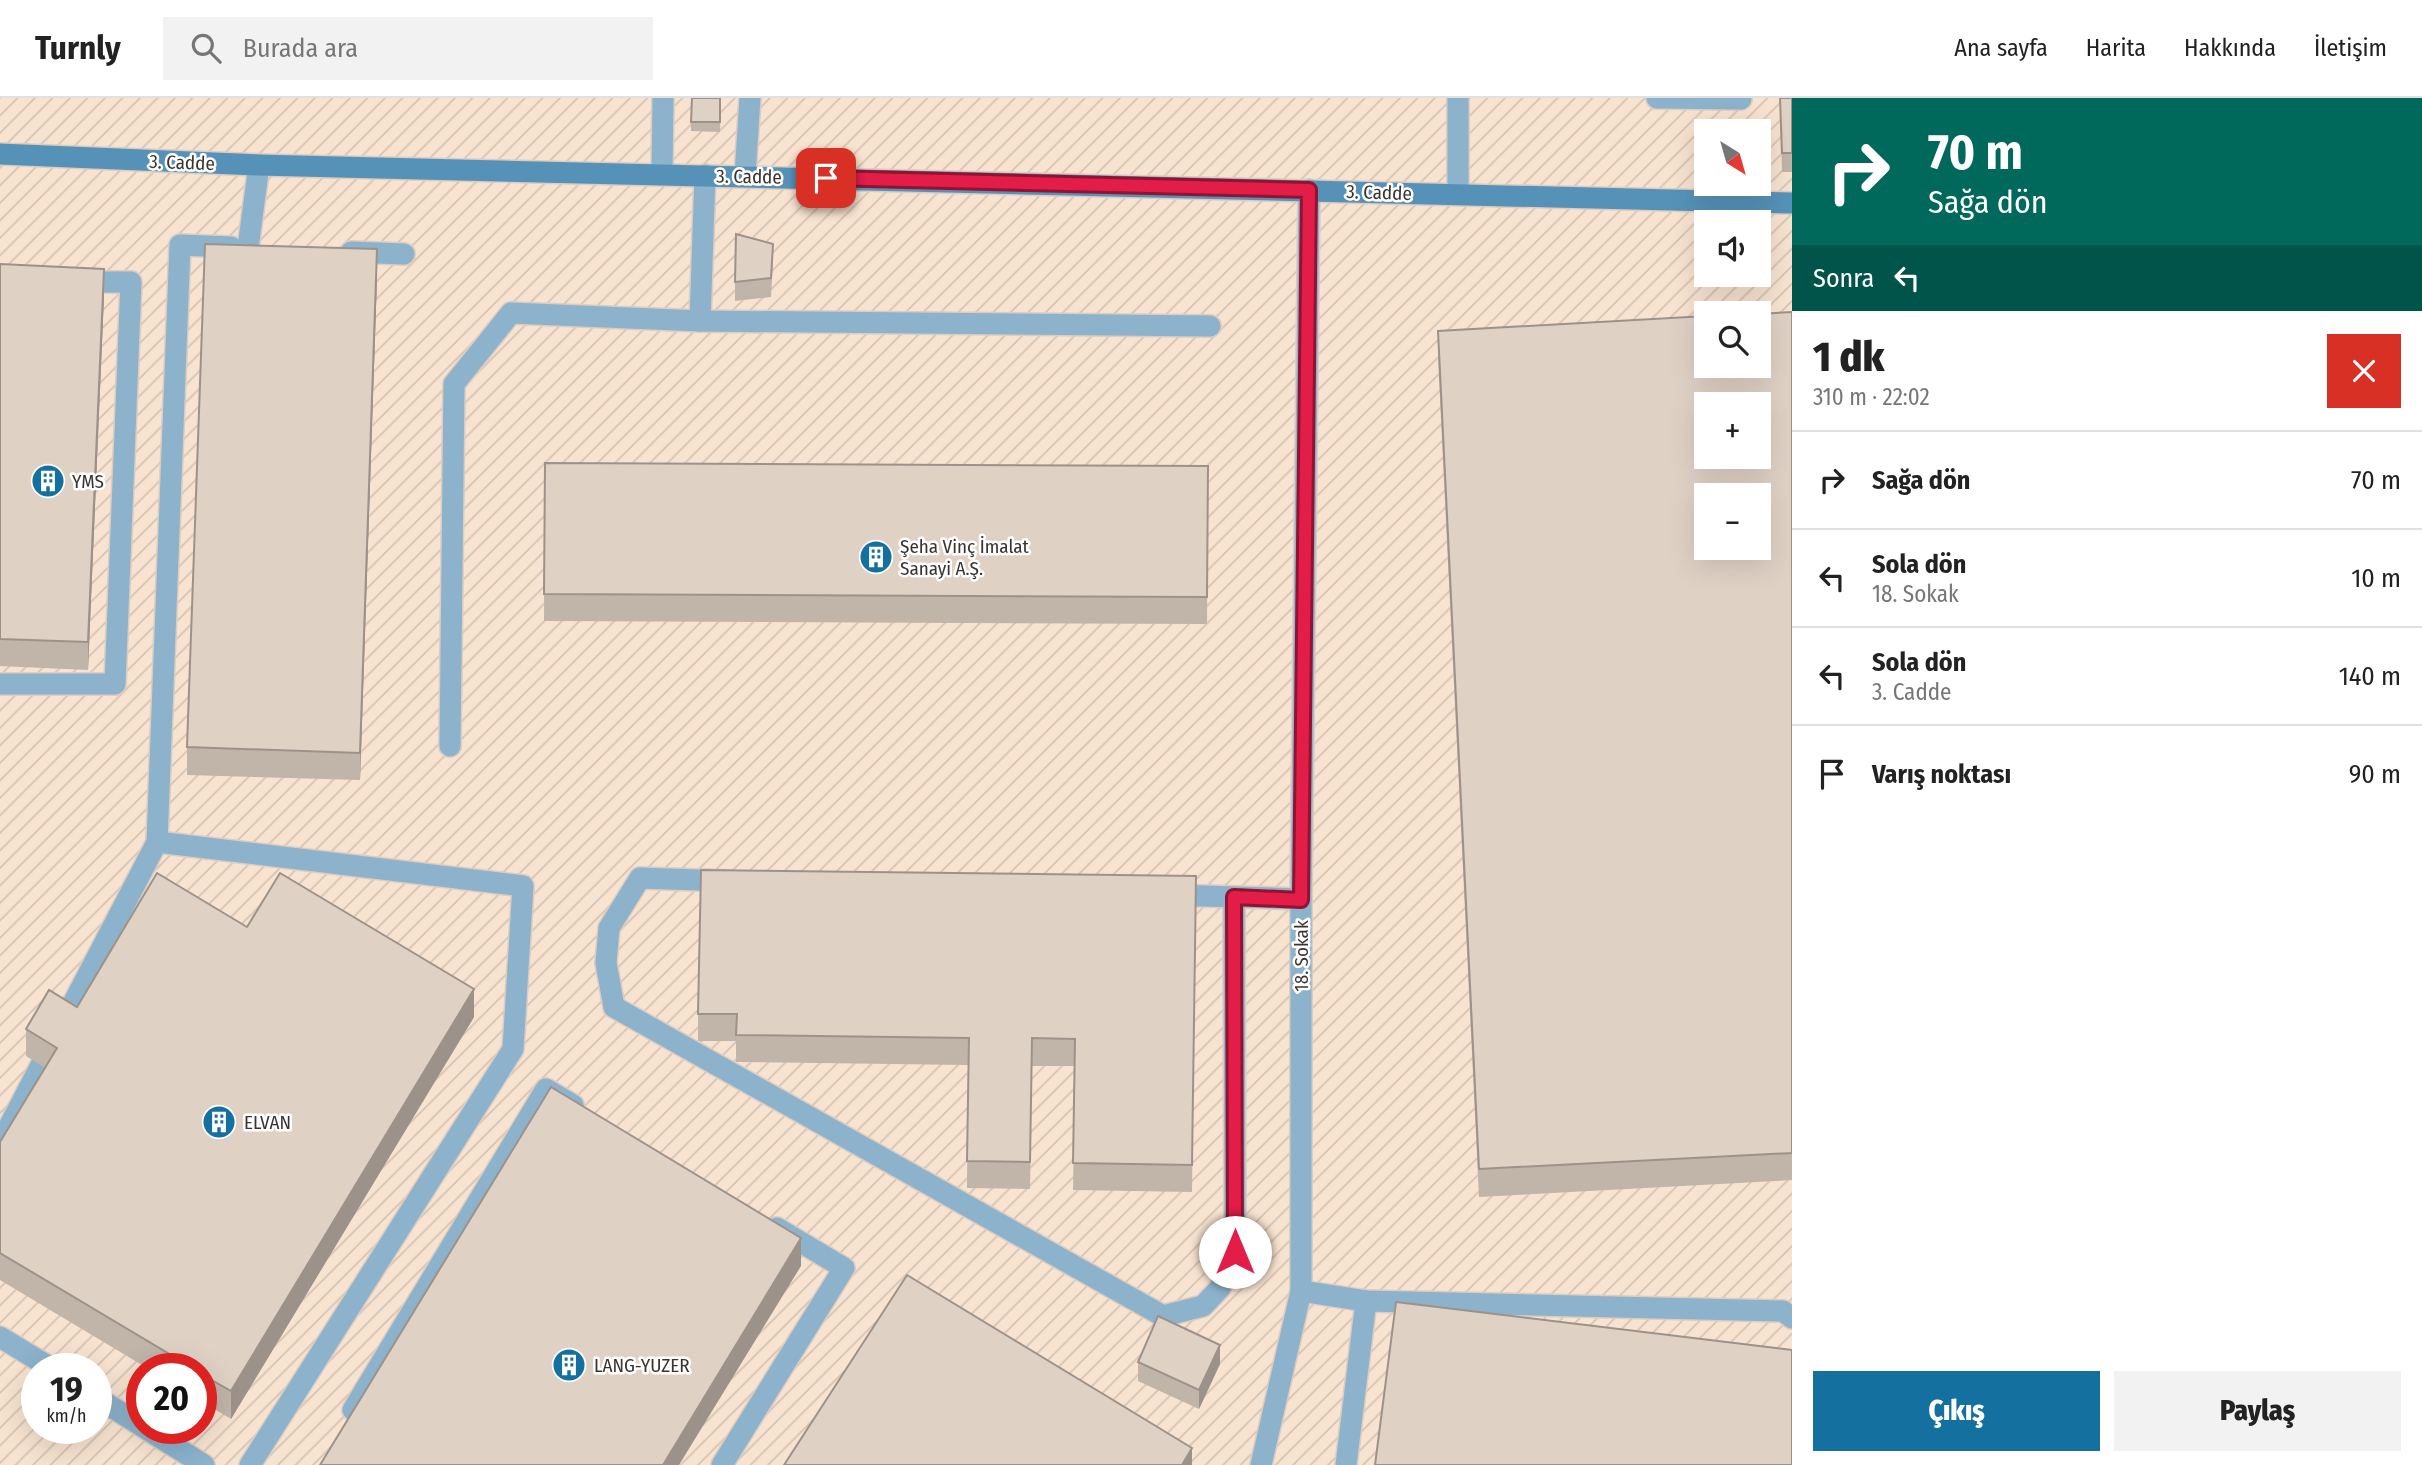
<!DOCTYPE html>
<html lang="tr">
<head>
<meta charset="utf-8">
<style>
	body { margin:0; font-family:"Fira Sans Condensed",sans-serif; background:#f2f2f2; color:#222; height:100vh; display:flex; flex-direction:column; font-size:26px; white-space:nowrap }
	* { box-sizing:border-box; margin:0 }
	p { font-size:23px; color:#767676 }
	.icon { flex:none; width:38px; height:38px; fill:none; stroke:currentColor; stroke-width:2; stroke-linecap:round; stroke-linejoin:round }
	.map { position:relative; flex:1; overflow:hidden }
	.side { display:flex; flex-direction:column; background:#fff; width:630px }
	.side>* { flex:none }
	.hud { background:#00695c; color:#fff; overflow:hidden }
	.needle { width:46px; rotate:143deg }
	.fabs { position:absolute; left:1694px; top:21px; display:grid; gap:14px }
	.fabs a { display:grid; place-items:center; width:77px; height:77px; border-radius:0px; background:#fff; box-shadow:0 7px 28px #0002; font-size:35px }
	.speed { position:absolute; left:21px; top:1255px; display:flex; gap:14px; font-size:35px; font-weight:700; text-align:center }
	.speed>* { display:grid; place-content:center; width:91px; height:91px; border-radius:50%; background:#fff; box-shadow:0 7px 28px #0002; line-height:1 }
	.speed small { font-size:18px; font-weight:400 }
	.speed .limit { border:10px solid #d22; background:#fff; color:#111 }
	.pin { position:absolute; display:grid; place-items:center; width:60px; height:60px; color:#fff; margin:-30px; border-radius:14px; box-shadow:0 4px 10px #0006 }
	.me { position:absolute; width:77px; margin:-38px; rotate:0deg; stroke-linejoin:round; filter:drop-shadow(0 0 5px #0008) }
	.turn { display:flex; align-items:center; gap:24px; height:147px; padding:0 21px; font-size:32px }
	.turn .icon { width:91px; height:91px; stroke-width:2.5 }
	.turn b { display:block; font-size:49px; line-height:60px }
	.then { display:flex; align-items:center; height:66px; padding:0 21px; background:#0003; gap:14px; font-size:26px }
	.round { display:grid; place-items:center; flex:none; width:74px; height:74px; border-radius:0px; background:#f2f2f2 }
	.summary { display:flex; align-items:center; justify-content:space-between; height:119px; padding:0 21px }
	h1 { font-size:42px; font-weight:800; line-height:52px }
	.cta { display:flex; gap:14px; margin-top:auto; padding:14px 21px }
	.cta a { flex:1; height:80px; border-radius:0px; background:#14709f; color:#fff; font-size:28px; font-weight:800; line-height:80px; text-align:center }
	.cta a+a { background:#f2f2f2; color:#222 }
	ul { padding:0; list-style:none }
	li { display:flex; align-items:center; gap:21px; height:98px; padding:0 21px; border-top:2px solid #e0e0e0 }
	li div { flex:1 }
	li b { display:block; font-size:26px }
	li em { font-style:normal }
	header { display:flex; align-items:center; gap:42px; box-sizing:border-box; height:98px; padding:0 35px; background:#fff; border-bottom:2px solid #e0e0e0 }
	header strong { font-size:33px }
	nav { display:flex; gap:38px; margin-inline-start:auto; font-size:24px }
	.search { width:490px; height:63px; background:#f2f2f2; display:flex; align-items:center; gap:18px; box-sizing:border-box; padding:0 24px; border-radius:0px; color:#767676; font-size:26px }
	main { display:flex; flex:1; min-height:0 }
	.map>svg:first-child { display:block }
	.industrial { fill:url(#industrial-furrows); fill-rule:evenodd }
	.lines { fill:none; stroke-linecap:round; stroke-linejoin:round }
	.lane-casing { stroke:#dbcdc2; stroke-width:24 }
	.street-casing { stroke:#dbcdc2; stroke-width:24 }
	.secondary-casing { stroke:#dbcdc2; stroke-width:24 }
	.lane { stroke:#8cb2cc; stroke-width:21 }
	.street { stroke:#8cb2cc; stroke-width:21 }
	.secondary { stroke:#5692b8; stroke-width:21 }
	.wall { fill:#c1b4a9 }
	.shaded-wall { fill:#9d928a }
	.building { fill:#e0d1c5; stroke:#9d928a; stroke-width:2; fill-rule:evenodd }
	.route-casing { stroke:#92132f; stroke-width:18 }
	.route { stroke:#e11d48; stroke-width:12 }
	.labels { text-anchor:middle; stroke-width:5; stroke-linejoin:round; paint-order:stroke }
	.street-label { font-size:19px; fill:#39342f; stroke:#fff }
	.poi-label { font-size:19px; fill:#39342f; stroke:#fff; text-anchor:start }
</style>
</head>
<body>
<header>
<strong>Turnly</strong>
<div class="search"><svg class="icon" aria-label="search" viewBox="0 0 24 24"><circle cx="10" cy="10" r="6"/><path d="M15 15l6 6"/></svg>Burada ara</div>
<nav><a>Ana sayfa</a><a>Harita</a><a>Hakkında</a><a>İletişim</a></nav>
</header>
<main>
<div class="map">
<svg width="1792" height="1367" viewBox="0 0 1792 1367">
	<defs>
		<pattern id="industrial-furrows" width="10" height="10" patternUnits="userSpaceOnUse" patternTransform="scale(1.75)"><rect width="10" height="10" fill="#f8e3d0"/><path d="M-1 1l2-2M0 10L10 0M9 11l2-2" fill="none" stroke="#d5c3b3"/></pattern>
	</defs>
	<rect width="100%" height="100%" fill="#feefe2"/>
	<path class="industrial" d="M0,0H1792V1367H0ZM1706,33H1759V86H1706ZM1706,124H1759V177H1706ZM1706,215H1759V268H1706ZM1706,306H1759V359H1706ZM1706,397H1759V450H1706ZM37,1270H96V1330H37ZM142,1270H201V1330H142Z"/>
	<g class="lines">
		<defs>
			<g id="lane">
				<polyline points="1657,0 1741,1"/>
				<polyline points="662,76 663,0"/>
				<polyline points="745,78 750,0"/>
				<polyline points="1458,96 1458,0"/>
				<polyline points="248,150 259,67"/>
				<polyline points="351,154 404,156"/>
				<polyline points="700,223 705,77"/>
				<polyline points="0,586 115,586 131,184 76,184"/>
				<polyline points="450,648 454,286 511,215 700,223 1210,228"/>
				<polyline points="157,744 523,788 513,951 250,1367"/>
				<polyline points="728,783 640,780 609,830 606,865 614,909 1163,1218 1203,1208 1220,1190 1235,1154 1234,799"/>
				<polyline points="1170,797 1301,801"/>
				<polyline points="0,1046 157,744 180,147 231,149"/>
				<polyline points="1301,1193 1366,1203 1783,1213 1792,1220"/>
				<polyline points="0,1239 51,1270"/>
				<polyline points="96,1299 142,1328"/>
				<polyline points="353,1312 546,991 573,1007"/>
				<polyline points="145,1330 204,1367"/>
				<polyline points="722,1367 844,1170 777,1130"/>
				<polyline points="1346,1367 1366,1203"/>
			</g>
			<polyline id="street" points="1261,1367 1301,1193 1301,801 1309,92"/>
			<polyline id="secondary" points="0,56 259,67 1792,105"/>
		</defs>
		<use href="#lane" class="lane-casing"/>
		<use href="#street" class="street-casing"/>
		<use href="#secondary" class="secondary-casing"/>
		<use href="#lane" class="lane"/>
		<use href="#street" class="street"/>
		<use href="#secondary" class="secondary"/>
	</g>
	<g class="wall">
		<polygon points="692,0 721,0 720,34 691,33"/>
		<polygon points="1780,0 1792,0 1792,74 1782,74"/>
		<polygon points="773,164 771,199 735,203 735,184"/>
		<polygon points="0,166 104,198 88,572 0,568"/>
		<polygon points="377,178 360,682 187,677 187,649"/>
		<polygon points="1792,214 1792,1082 1479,1099 1438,260 1438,233"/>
		<polygon points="545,365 1208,368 1207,526 544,523"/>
		<polygon points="1196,805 1192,1094 1073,1092 1075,968 1032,968 1030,1091 967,1090 968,967 736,964 736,943 698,943 698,916"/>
		<polygon points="247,829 474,919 231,1321 201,1303 201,1270 147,1270 0,1182 0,1044 45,970 26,958 26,931 77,909"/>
		<polygon points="1138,1264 1220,1266 1199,1311 1138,1283"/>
	</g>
	<g class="shaded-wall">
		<polygon points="377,151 377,178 360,682 360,655"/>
		<polygon points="104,171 104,198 88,572 88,544"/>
		<polygon points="474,891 474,919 231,1321 231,1293"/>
		<polygon points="801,1140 801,1168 679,1367 663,1367"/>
		<polygon points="1220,1247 1220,1266 1199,1311 1199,1292"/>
		<polygon points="1192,1350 1192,1367 1182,1367"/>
	</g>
	<g class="building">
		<polygon points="692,0 720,0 720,24 691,24"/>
		<polygon points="1780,0 1792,0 1792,55 1782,55"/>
		<polygon points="736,136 773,146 771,180 735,184"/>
		<polygon points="205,146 377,151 360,655 187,649"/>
		<polygon points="0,166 104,171 88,544 0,541"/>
		<path d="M1792,214V1055L1479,1071L1438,233L1706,218V268H1759V216ZM1706,306H1759V359H1706ZM1706,397H1759V450H1706Z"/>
		<polygon points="545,365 1208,368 1207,499 544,496"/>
		<polygon points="701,772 1196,778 1192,1067 1073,1065 1075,941 1032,940 1030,1064 967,1063 969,940 736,937 737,916 698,916"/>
		<polygon points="157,775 247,829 280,775 474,891 231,1293 201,1276 201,1270 193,1270 0,1155 0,1044 57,950 26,931 49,892 77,909"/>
		<polygon points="551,989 801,1140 663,1367 320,1367"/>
		<polygon points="907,1177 1192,1350 1182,1367 784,1367"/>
		<polygon points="1396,1204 1792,1252 1792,1367 1375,1367"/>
		<polygon points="1158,1218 1220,1247 1199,1292 1138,1264"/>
	</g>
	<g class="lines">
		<defs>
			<polyline id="route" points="826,80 1309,92 1301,802 1234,799 1235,1154"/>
		</defs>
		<use href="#route" class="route-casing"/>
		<use href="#route" class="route"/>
	</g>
	<defs>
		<symbol id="building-disc" viewBox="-11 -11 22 22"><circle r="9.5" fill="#14709f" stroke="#fff"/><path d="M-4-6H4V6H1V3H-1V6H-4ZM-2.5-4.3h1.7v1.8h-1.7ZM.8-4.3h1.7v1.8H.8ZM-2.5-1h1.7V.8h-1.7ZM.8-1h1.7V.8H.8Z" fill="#fff"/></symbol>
	</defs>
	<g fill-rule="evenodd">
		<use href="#building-disc" x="29" y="364" width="38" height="38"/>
		<use href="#building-disc" x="857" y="440" width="38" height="38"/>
		<use href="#building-disc" x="200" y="1005" width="38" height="38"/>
		<use href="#building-disc" x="550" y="1248" width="38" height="38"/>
	</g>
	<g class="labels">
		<g class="street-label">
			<text transform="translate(182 64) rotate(2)" y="7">3. Cadde</text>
			<text transform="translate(749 78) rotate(1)" y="7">3. Cadde</text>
			<text transform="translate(1379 94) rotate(2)" y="7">3. Cadde</text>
			<text transform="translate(1301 858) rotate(-90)" y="7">18. Sokak</text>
		</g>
		<g class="poi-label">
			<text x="72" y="390">YMS</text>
			<text x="900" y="455">Şeha Vinç İmalat<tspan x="900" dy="22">Sanayi A.Ş.</tspan></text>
			<text x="244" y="1031">ELVAN</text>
			<text x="594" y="1274">LANG-YUZER</text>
		</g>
	</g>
</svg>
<div class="fabs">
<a><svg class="needle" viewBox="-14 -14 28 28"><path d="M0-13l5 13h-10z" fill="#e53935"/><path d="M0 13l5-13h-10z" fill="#767676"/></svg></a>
<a><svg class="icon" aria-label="sound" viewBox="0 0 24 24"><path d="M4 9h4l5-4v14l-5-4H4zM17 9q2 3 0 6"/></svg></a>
<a><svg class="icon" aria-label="search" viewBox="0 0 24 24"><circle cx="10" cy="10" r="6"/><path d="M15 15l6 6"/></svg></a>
<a>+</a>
<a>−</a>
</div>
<div class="speed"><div>19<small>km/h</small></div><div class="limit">20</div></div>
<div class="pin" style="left:826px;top:80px;background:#d93025"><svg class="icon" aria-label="arrive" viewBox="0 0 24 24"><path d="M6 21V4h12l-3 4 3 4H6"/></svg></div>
<svg class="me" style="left:1235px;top:1154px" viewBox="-20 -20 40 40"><circle r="19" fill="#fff"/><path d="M0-13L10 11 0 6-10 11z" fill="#e11d48"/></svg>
</div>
<section class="side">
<div class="hud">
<div class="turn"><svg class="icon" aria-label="right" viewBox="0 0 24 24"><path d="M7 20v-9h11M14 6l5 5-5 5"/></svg><div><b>70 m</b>Sağa dön</div></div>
<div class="then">Sonra<svg class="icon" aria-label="left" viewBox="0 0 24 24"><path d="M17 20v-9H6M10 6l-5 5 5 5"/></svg></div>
</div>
<div class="summary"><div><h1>1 dk</h1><p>310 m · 22:02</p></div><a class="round" style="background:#d93025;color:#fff"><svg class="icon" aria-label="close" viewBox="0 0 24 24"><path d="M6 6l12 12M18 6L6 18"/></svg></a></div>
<ul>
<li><svg class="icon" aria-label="right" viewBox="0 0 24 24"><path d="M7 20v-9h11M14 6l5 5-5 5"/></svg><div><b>Sağa dön</b></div><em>70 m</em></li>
<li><svg class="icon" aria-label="left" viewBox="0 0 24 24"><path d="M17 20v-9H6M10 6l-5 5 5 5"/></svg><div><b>Sola dön</b><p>18. Sokak</p></div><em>10 m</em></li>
<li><svg class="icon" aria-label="left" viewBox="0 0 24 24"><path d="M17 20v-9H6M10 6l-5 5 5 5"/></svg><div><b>Sola dön</b><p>3. Cadde</p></div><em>140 m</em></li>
<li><svg class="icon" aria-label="arrive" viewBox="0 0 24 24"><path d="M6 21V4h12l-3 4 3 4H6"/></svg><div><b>Varış noktası</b></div><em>90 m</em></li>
</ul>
<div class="cta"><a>Çıkış</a><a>Paylaş</a></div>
</section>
</main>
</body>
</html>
